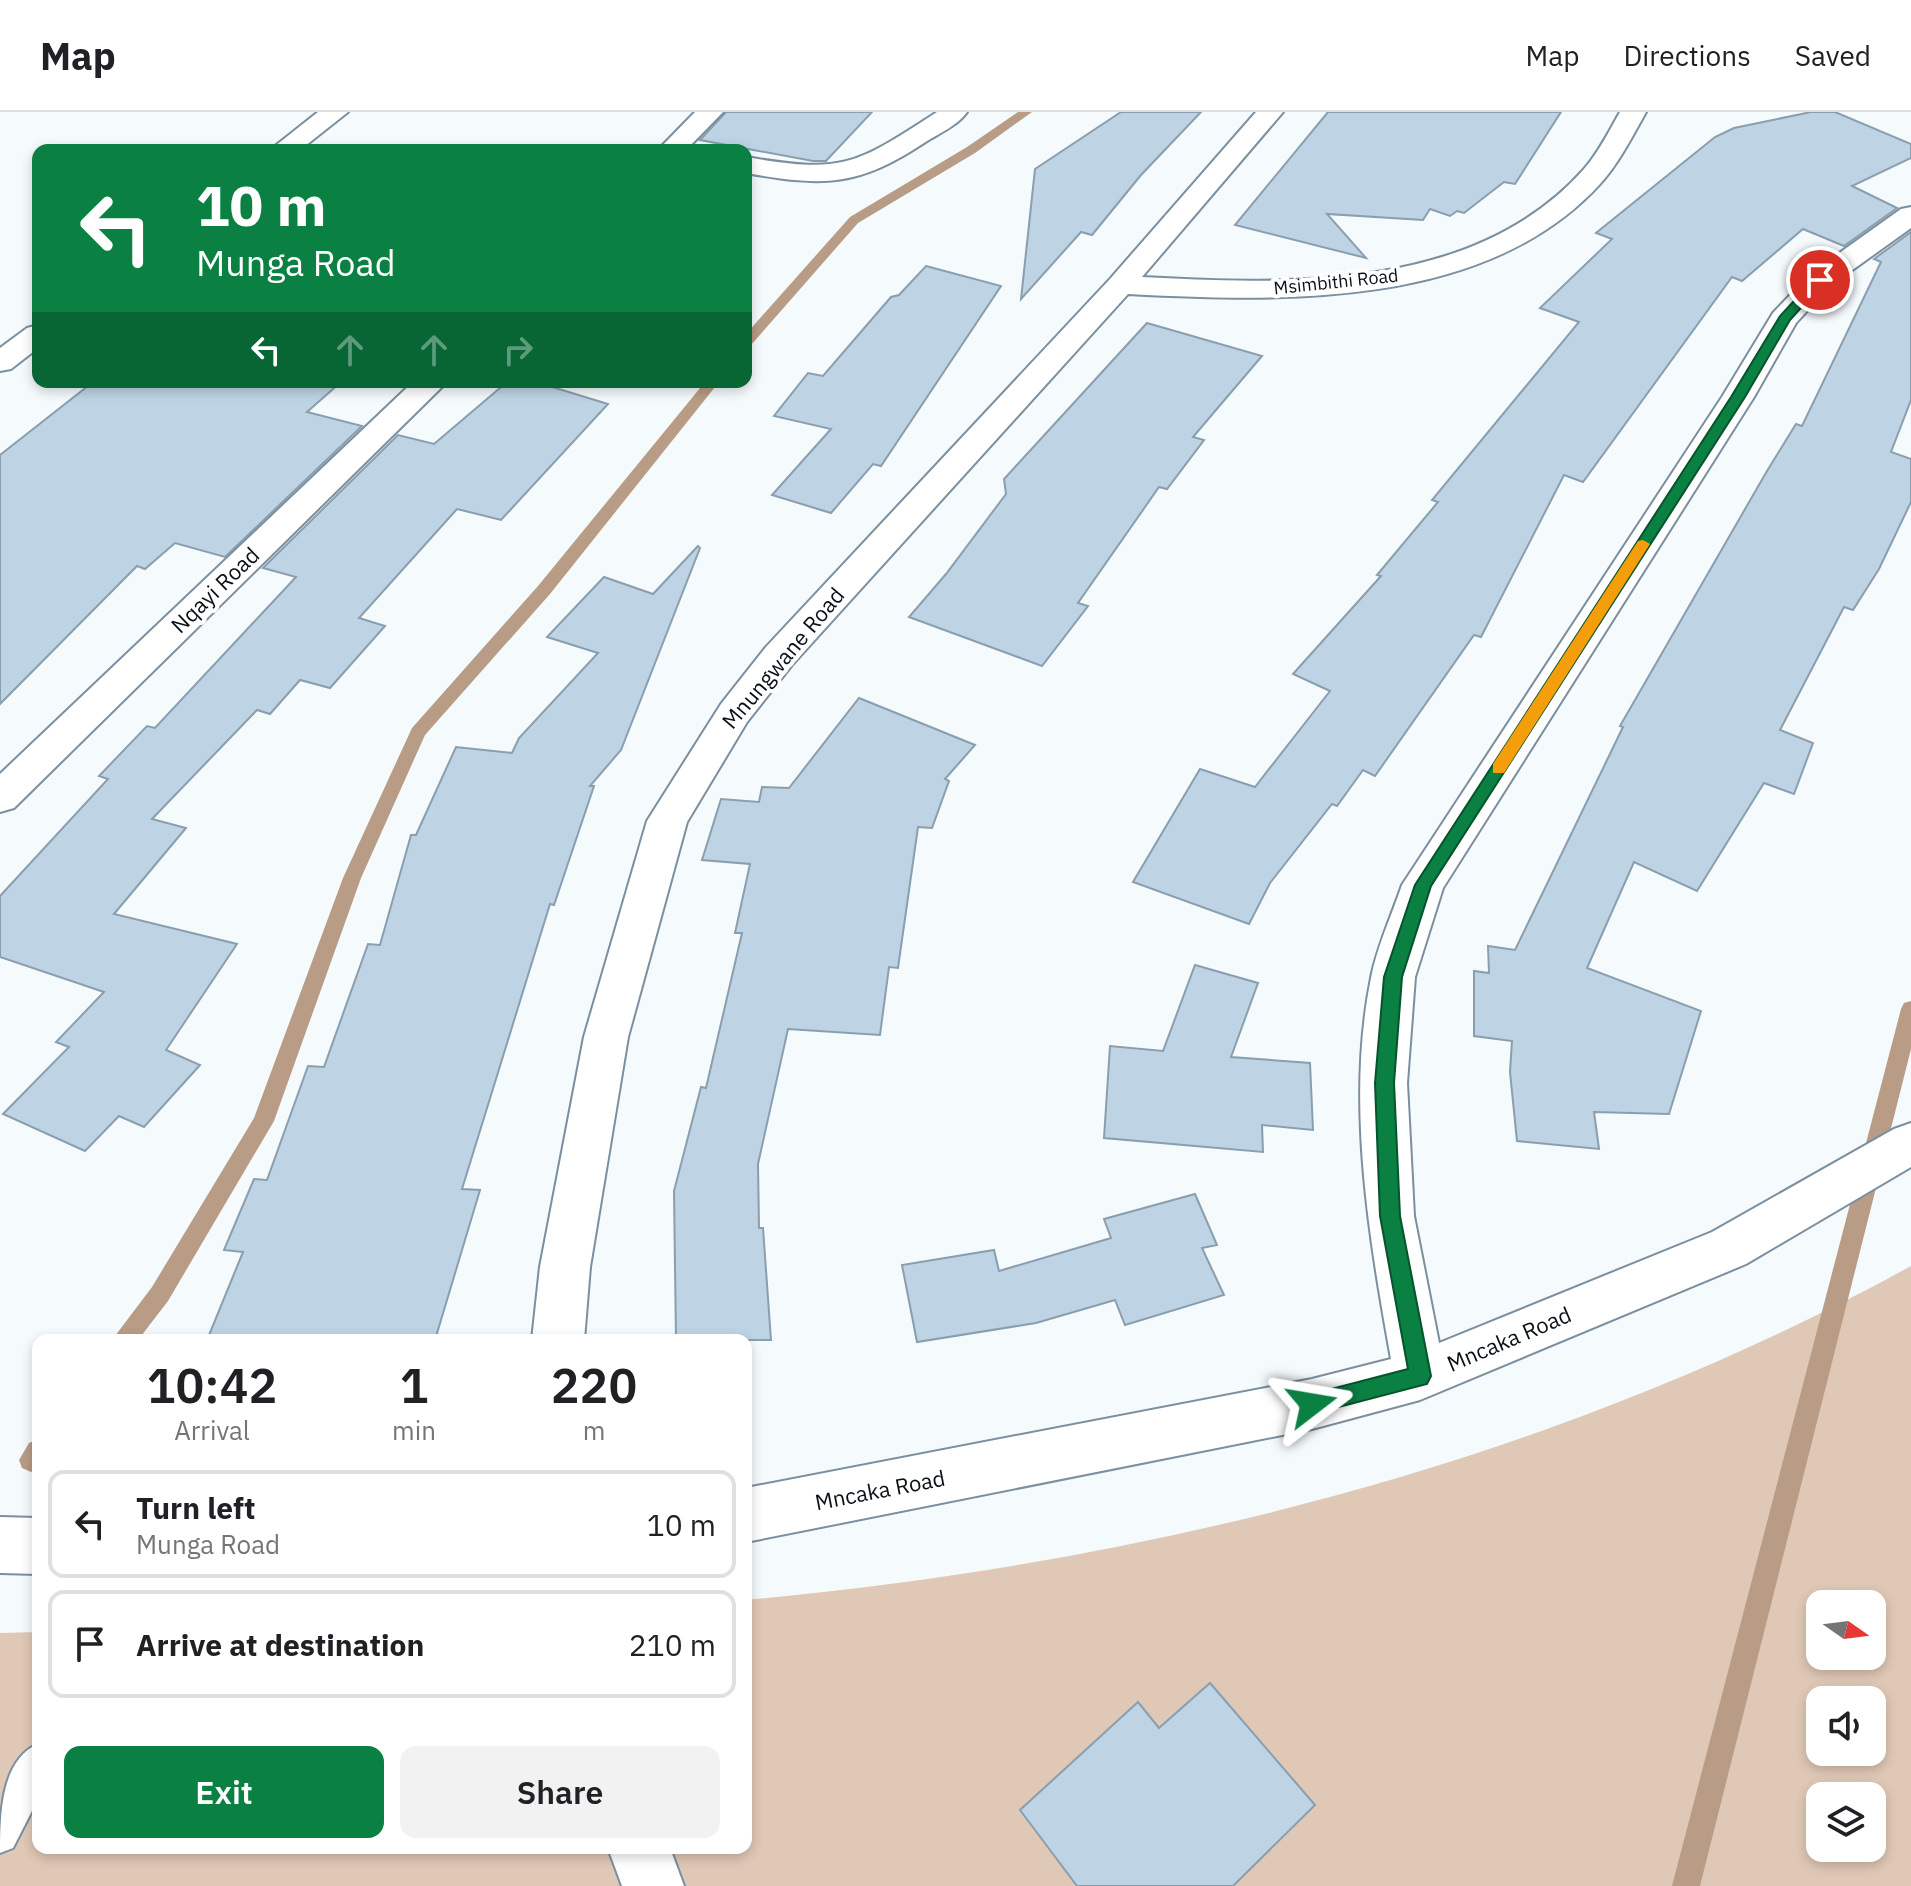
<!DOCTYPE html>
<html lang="en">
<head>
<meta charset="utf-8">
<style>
	body { margin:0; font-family:"IBM Plex Sans",sans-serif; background:#f2f2f2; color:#202124; height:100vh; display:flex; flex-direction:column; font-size:30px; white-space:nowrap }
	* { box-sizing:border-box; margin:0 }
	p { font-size:26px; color:#757577 }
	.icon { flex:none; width:44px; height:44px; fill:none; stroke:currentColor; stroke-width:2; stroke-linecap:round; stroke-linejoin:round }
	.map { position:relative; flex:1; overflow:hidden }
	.sheet { position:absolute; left:32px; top:1222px; width:720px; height:520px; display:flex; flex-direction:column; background:#fff; border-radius:16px; box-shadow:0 4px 12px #0003 }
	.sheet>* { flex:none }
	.guide { position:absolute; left:32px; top:32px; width:720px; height:244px; border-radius:16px; box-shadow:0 4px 12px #0003; background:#0b8043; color:#fff; overflow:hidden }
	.needle { width:52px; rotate:104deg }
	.buttons { position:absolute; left:1806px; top:1478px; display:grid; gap:16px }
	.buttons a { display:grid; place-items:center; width:80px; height:80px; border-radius:16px; background:#fff; box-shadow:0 4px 12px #0003; font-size:40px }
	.pin { position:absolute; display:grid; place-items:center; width:68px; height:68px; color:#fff; margin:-34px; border:4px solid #fff; border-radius:50%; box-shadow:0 2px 8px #0007 }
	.me { position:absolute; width:88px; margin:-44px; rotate:76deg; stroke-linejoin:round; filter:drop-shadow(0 0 6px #0008) }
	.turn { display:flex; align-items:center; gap:28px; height:168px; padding:0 32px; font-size:36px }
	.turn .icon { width:104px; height:104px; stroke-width:2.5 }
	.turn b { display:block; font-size:56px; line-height:68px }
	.lanes { display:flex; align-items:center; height:76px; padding:0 32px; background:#0003; justify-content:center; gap:40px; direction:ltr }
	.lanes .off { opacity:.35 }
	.eta { display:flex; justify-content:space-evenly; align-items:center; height:136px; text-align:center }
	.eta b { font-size:48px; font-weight:600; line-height:56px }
	.button { display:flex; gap:16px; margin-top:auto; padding:16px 32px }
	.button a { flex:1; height:92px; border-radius:16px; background:#0b8043; color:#fff; font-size:32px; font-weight:600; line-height:92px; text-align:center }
	.button a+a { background:#f2f2f2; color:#202124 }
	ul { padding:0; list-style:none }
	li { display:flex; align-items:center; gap:24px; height:108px; margin:0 16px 12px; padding:0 16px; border:4px solid #e0e0e0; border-radius:16px }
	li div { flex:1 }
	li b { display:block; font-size:30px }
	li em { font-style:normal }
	header { display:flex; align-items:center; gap:48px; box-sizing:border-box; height:112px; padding:0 40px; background:#fff; border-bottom:2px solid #e0e0e0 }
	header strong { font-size:38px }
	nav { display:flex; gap:44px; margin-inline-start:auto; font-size:28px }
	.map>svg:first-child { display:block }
	.green { fill:#e0c8b6; fill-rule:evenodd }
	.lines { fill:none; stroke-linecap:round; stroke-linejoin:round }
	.stream { fill:#b89c86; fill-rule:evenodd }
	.building { fill:#bed4e5; stroke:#899eae; stroke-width:2 }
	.service-casing { stroke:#7a8f9f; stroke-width:4 }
	.minor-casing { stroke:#7a8f9f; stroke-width:4 }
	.tertiary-casing { stroke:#7a8f9f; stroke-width:4 }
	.service { fill:#fff; fill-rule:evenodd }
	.minor { fill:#fff; fill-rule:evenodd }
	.tertiary { fill:#fff; fill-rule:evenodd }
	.route { fill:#0b8043; stroke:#07532c; stroke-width:2 }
	.slow { fill:#f59e0b }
	.labels { text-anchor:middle; stroke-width:8; stroke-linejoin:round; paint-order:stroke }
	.far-street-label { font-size:18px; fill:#081016; stroke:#fff }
	.street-label { font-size:22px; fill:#081016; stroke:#fff }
</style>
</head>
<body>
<header>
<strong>Map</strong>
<nav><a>Map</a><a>Directions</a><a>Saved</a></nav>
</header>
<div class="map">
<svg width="1911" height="1774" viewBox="0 0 1911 1774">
	<rect width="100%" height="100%" fill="#f5fafd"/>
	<path class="green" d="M1911,1154V1774H0V1521L38,1520V1736H746V1488C1149,1451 1555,1350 1911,1154ZM1820,1492H1872V1544H1820ZM1820,1588H1872V1640H1820ZM1820,1684H1872V1736H1820Z"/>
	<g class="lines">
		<g class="stream">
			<polygon points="1018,0 1032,0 975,41 858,111 751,233 746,234 746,222 850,105 967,35"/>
			<polygon points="705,270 719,270 550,482 425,623 361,766 274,1009 168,1189 138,1228 112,1228 152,1175 254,1006 343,766 412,616 538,474"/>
			<polygon points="1911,889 1911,937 1700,1774 1672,1774 1901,897 1904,891"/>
			<polygon points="38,1327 38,1357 31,1360 22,1356 19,1348 29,1331"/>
		</g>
	</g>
	<g class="building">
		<polygon points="726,0 872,0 826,49 813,49 700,28"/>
		<polygon points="1121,0 1201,0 1141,63 1092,123 1081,120 1021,187 1035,57"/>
		<polygon points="1328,0 1561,0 1515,72 1504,70 1464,101 1457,99 1450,104 1430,97 1423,108 1327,102 1366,146 1235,113"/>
		<polygon points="1811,0 1835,0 1911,32 1911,46 1852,74 1897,96 1844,134 1803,117 1742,169 1732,165 1583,370 1564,363 1481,525 1474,523 1375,664 1363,658 1337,694 1332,692 1270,771 1249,812 1133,770 1200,657 1255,675 1330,579 1293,562 1381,464 1377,463 1438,390 1432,388 1579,210 1540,196 1612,127 1596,121 1715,25 1734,16"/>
		<polygon points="1911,120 1911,288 1891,340 1911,347 1911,390 1879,457 1853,498 1844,495 1780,618 1813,631 1794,682 1764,671 1697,779 1634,750 1587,856 1701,899 1669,1002 1594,1000 1599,1037 1517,1029 1510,960 1512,929 1474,924 1474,859 1489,861 1488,834 1515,838 1623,615 1620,614 1767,359 1796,312 1802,314 1881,150 1874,147"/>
		<polygon points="926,154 1001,174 881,354 873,352 831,401 772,383 831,317 774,304 808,261 823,264 891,185 899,183"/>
		<polygon points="1147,211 1262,244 1193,325 1204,328 1167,377 1159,375 1078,491 1088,494 1042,554 909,505 946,462 1006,382 1004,367"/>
		<polygon points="93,270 341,270 307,300 362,314 225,445 175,431 145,457 137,454 0,592 0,343"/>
		<polygon points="507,270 536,270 608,292 501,408 457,397 359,506 385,514 330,576 300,568 270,602 257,598 152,707 186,716 114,802 237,832 166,938 200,953 144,1015 119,1004 85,1039 3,1002 69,935 56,930 104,880 0,845 0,784 108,667 99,664 147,614 155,616 296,465 263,456 398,323 434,332"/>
		<polygon points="698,434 700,436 621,638 590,674 594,674 554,793 550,792 462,1077 480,1078 435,1228 207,1228 243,1140 224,1138 254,1067 267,1068 308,954 324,955 368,832 380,833 411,723 416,723 456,635 512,641 519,626 598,541 547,525 604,465 653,482"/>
		<polygon points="859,586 975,633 945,667 949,669 932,716 918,715 898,856 889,855 880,923 788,917 758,1052 759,1116 763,1116 771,1228 676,1228 674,1079 701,975 706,976 742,821 735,821 750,752 702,748 721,687 759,690 762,675 789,676"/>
		<polygon points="1195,853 1258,871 1231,945 1310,951 1313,1018 1262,1013 1263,1040 1104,1026 1110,934 1163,939"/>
		<polygon points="1195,1082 1217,1133 1202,1136 1224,1183 1125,1213 1115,1188 1036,1211 917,1230 902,1153 994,1138 999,1159 1111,1126 1104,1107"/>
		<polygon points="1210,1571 1315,1693 1233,1774 1077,1774 1020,1698 1138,1590 1159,1616"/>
	</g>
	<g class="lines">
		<defs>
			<path id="service" d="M38,1632V1687L13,1736L0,1741C0,1706 0,1648 38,1632Z"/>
			<g id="minor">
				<polygon points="695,0 723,0 686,38 658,38"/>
				<path d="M937,0H967C958,13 940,21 927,29C858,75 825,75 746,61V45C844,62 855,53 937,0Z"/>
				<path d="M1256,0H1283L1142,165C1290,173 1476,179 1584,57C1599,40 1609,19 1620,0H1646C1632,25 1619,51 1600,72C1486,197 1282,190 1128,182L792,553L747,610L687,710L628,925L590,1155L584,1228H532L540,1155L584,925L647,709L721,592L766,535L1110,167Z"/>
				<path d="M1911,95V116L1830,174L1796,211L1754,285L1443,776L1415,865L1407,971L1414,1104L1439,1231L1712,1120L1894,1017L1911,1011V1055L1746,1152L1420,1288L1312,1317L746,1430V1376L1312,1267L1391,1247C1369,1125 1346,989 1371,866C1377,834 1392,803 1402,773L1722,285L1773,201L1810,162L1901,97Z"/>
				<polygon points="413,270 447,270 14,696 0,700 0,662"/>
				<polygon points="0,1405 38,1406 38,1462 0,1461"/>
				<polygon points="608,1736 670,1736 684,1774 622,1774"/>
			</g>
			<g id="tertiary">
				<polygon points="318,0 348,0 300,38 270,38"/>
				<polygon points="38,213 38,236 11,257 0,259 0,236 27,216"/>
			</g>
		</defs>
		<use href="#service" class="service-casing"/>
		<use href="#minor" class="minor-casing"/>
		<use href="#tertiary" class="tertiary-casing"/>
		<use href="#service" class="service"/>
		<use href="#minor" class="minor"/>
		<use href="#tertiary" class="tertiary"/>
	</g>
	<polygon class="route" points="1816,165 1826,168 1790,208 1745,285 1431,774 1402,865 1394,971 1400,1104 1431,1264 1427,1272 1312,1302 1304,1299 1301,1292 1304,1284 1408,1257 1380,1104 1375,971 1384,865 1415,773 1731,285 1780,204"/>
	<polygon class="slow" points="1643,428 1650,432 1504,661 1493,661 1493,652 1638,429"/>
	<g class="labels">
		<g class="far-street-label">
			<text transform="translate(1336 170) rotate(-6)" y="6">Msimbithi Road</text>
		</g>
		<g class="street-label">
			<text transform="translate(215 478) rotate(-44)" y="8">Nqayi Road</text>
			<text transform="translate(783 546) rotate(-50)" y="8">Mnungwane Road</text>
			<text transform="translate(1509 1227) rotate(-23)" y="8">Mncaka Road</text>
			<text transform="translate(880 1378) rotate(-11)" y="8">Mncaka Road</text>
		</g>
	</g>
</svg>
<div class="buttons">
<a><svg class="needle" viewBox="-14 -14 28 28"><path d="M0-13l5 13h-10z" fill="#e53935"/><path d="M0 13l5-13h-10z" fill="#757577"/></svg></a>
<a><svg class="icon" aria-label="sound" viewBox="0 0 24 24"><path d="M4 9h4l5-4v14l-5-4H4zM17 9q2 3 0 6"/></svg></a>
<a><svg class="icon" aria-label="layers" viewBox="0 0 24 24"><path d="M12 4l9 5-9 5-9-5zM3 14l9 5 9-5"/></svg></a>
</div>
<div class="pin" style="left:1820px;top:168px;background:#d93025"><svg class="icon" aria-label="arrive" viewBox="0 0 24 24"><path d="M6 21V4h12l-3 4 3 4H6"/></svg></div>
<svg class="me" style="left:1312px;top:1292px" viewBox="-20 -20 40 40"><path d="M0-17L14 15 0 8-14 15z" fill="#0b8043" stroke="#fff" stroke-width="4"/></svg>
<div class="guide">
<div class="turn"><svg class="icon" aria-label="left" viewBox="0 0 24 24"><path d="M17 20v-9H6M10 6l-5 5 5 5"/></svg><div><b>10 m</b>Munga Road</div></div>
<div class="lanes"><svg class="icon" aria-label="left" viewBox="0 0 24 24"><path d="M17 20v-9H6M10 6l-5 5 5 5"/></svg><svg class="icon off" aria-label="ahead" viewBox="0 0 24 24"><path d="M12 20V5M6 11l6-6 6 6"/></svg><svg class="icon off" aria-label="ahead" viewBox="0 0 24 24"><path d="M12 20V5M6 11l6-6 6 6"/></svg><svg class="icon off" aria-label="right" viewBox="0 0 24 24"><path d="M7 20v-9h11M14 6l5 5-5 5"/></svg></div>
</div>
<section class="sheet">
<div class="eta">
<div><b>10:42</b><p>Arrival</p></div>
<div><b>1</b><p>min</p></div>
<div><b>220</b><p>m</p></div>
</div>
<ul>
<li><svg class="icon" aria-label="left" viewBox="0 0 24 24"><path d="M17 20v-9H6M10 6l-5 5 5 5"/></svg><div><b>Turn left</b><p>Munga Road</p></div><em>10 m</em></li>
<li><svg class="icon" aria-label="arrive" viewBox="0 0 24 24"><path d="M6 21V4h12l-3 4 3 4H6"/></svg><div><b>Arrive at destination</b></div><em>210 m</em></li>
</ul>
<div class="button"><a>Exit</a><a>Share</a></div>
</section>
</div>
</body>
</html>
